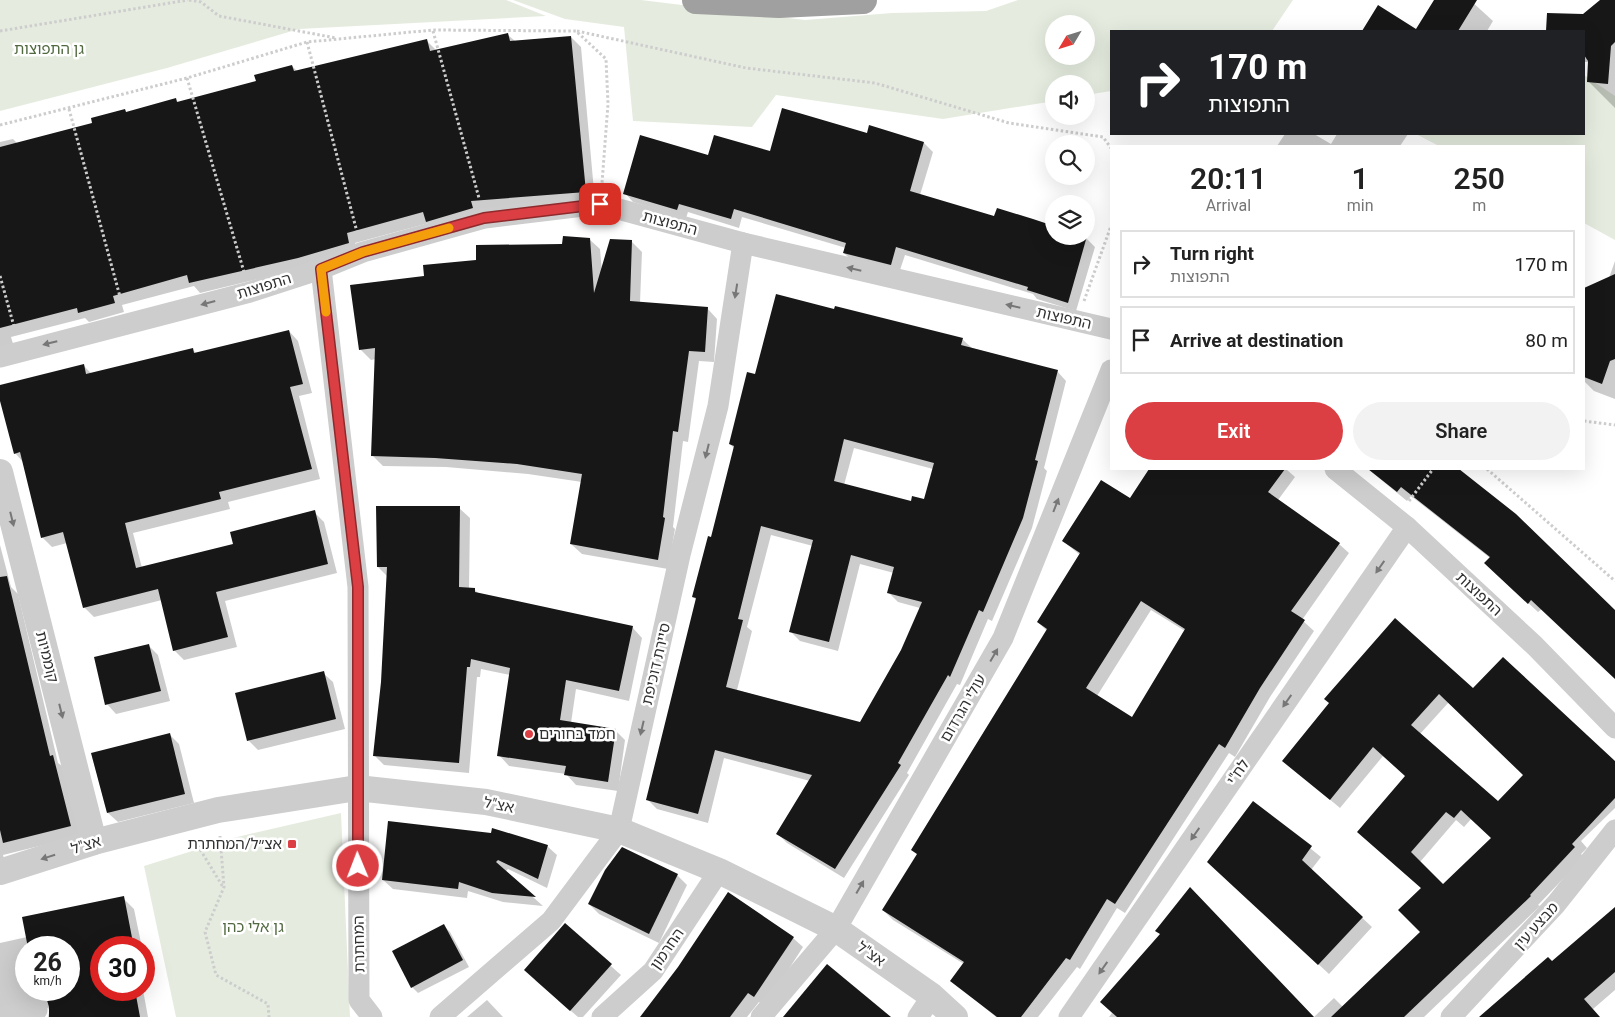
<!DOCTYPE html>
<html lang="en">
<head>
<meta charset="utf-8">
<style>
	body { margin:0; font-family:Roboto,"Noto Sans Hebrew",sans-serif; background:#f2f2f2; color:#222; height:100vh; display:flex; flex-direction:column; font-size:19px; white-space:nowrap }
	* { box-sizing:border-box; margin:0 }
	p { font-size:16px; color:#767676 }
	.icon { flex:none; width:28px; height:28px; fill:none; stroke:currentColor; stroke-width:2; stroke-linecap:round; stroke-linejoin:round }
	.map { position:relative; flex:1; overflow:hidden }
	.side { position:absolute; left:1110px; top:145px; width:475px; height:325px; display:flex; flex-direction:column; background:#fff; border-radius:0px; box-shadow:0 5px 20px #0002 }
	.side>* { flex:none }
	.banner { position:absolute; left:1110px; top:30px; width:475px; height:105px; border-radius:0px; box-shadow:0 5px 20px #0002; background:#202124; color:#fff; overflow:hidden }
	.needle { width:32px; rotate:232deg }
	.controls { position:absolute; left:1045px; top:15px; display:grid; gap:10px }
	.controls a { display:grid; place-items:center; width:50px; height:50px; border-radius:50%; background:#fff; box-shadow:0 5px 20px #0002; font-size:25px }
	.speed { position:absolute; left:15px; top:936px; display:flex; gap:10px; font-size:25px; font-weight:700; text-align:center }
	.speed>* { display:grid; place-content:center; width:65px; height:65px; border-radius:50%; background:#fff; box-shadow:0 5px 20px #0002; line-height:1 }
	.speed small { font-size:12px; font-weight:400 }
	.speed .limit { border:8px solid #d22; background:#fff; color:#111 }
	.pin { position:absolute; display:grid; place-items:center; width:42px; height:42px; color:#fff; margin:-21px; border-radius:10px; box-shadow:0 2px 8px #0006 }
	.me { position:absolute; width:55px; margin:-28px; rotate:359deg; stroke-linejoin:round; filter:drop-shadow(0 0 4px #0008) }
	.turn { display:flex; align-items:center; gap:18px; height:105px; padding:0 15px; font-size:22px }
	.turn .icon { width:65px; height:65px; stroke-width:2.5 }
	.turn b { display:block; font-size:35px; line-height:42px }
	.eta { display:flex; justify-content:space-evenly; align-items:center; height:85px; text-align:center }
	.eta b { font-size:30px; font-weight:600; line-height:35px }
	.button { display:flex; gap:10px; margin-top:auto; padding:10px 15px }
	.button a { flex:1; height:58px; border-radius:30px; background:#db3f43; color:#fff; font-size:20px; font-weight:600; line-height:58px; text-align:center }
	.button a+a { background:#f2f2f2; color:#222 }
	ul { padding:0; list-style:none }
	li { display:flex; align-items:center; gap:15px; height:68px; margin:0 10px 8px; padding:0 5px; border:2px solid #e0e0e0; border-radius:0px }
	li div { flex:1 }
	li b { display:block; font-size:19px }
	li em { font-style:normal }
	.map>svg:first-child { display:block }
	.green { fill:#e5ecdf; fill-rule:evenodd }
	.shadow { fill:#0003; fill-rule:evenodd }
	.building { fill:#171717; fill-rule:evenodd }
	.lines { fill:none; stroke-linecap:round; stroke-linejoin:round }
	.path { stroke:#cdcdcd; stroke-width:3; stroke-dasharray:2.5 2.5; stroke-linecap:butt }
	.minor { stroke:#cdcdcd; stroke-width:21 }
	.tertiary { stroke:#cdcdcd; stroke-width:26 }
	.trunk { stroke:#a0a0a0; stroke-width:28 }
	.oneway { fill:#777 }
	.route-casing { stroke:#8e292c; stroke-width:12 }
	.route { stroke:#db3f43; stroke-width:9 }
	.slow { stroke:#f59e0b; stroke-width:9 }
	.poi-dot { fill:#db3f43; stroke:#fff; stroke-width:2 }
	.labels { text-anchor:middle; stroke-width:5; stroke-linejoin:round; paint-order:stroke }
	.park-label { font-size:15px; fill:#516940; stroke:#fff }
	.street-label { font-size:15px; fill:#303030; stroke:#fff }
	.poi-label { font-size:15px; fill:#303030; stroke:#fff; text-anchor:start }
</style>
</head>
<body>
<div class="map">
<svg width="1615" height="1017" viewBox="0 0 1615 1017">
	<rect width="100%" height="100%" fill="#fff"/>
	<g class="green">
		<polygon points="0,0 506,0 546,16 299,29 167,68 0,111"/>
		<path d="M513,0H641L805,20L892,13L986,11L1018,0H1293L1272,31H1111V91L1086,95V84H1054V101L943,119L776,95L752,127L633,121L624,27L565,19ZM1054,24H1086V56H1054Z"/>
		<polygon points="1584,75 1615,96 1615,240 1584,223 1584,146 1439,146 1416,134 1584,134"/>
		<polygon points="341,813 350,1017 176,1017 144,866 237,837"/>
	</g>
	<g class="shadow">
		<polygon points="1435,0 1470,0 1493,21 1487,31 1364,31 1378,7 1417,30"/>
		<polygon points="1602,0 1615,0 1615,108 1588,81 1590,62 1584,62 1584,31 1547,31 1548,14 1584,15"/>
		<polygon points="507,34 515,41 571,37 581,47 595,202 429,223 355,243 358,252 308,267 200,293 194,286 122,305 124,312 89,322 85,318 11,337 14,347 0,351 0,142 13,139 18,144 94,124 124,110 127,113 176,100 179,103 258,82 292,66 298,72 427,41 437,51"/>
		<polygon points="870,127 924,143 933,152 920,195 1054,236 1086,238 1095,247 1076,311 1037,299 1033,294 905,255 899,273 853,262 844,253 846,248 742,217 739,228 688,212 686,218 633,202 625,193 709,157 770,153 867,135"/>
		<polygon points="1285,134 1314,134 1331,144 1337,134 1408,134 1400,146 1277,146"/>
		<polygon points="589,239 600,249 602,272 632,242 642,252 640,303 707,308 717,319 714,362 699,361 688,442 683,441 673,527 675,529 668,569 582,554 571,544 582,482 528,474 446,467 383,466 372,455 376,359 371,360 360,349 425,277 477,261"/>
		<polygon points="1615,261 1615,399 1594,391 1584,381 1584,290 1609,278"/>
		<path d="M835,311L962,339L972,348L1057,371L1066,381L1044,468L1047,471L1032,528L992,621L988,619L960,685L957,684L907,773L909,775L844,878L787,843L778,834L810,781L724,758L708,823L657,809L648,800L697,600L693,597L712,539L735,449L730,444L756,375ZM854,448L933,469L925,501L912,503L844,485ZM771,535L813,546L791,632L800,641L838,651L860,564L894,573L889,593L898,602L920,608L902,651L861,724L737,690L752,631L747,627Z"/>
		<polygon points="289,331 298,341 312,393 299,396 320,479 228,502 230,509 133,533 142,568 235,545 314,512 324,522 337,573 225,601 237,647 184,660 174,650 162,600 94,617 84,607 67,543 52,547 42,537 23,462 15,453 0,396 0,386 83,365 92,374 192,349 197,354"/>
		<path d="M1151,469H1286L1295,477L1278,500L1339,544L1349,553L1302,620L1314,631L1270,697L1235,757L1229,753L1125,913L1117,908L1080,969L1077,967L1038,1017H996L952,981L964,964L893,920L883,910L918,855L912,850L1047,631L1038,622L1080,555L1063,541L1130,500ZM1151,610L1185,631L1133,719L1097,696Z"/>
		<polygon points="1368,469 1457,469 1515,515 1615,611 1615,678 1542,609 1538,612 1495,572 1490,558 1411,496 1407,501"/>
		<polygon points="459,508 470,518 469,588 474,589 480,595 632,627 642,638 629,701 576,689 571,723 615,730 625,740 618,791 576,785 566,774 509,766 499,755 510,675 481,669 480,677 477,677 469,773 384,765 374,755 382,682 387,576 378,567"/>
		<polygon points="0,545 11,587 18,594 58,763 62,766 80,836 3,855 5,862 0,863"/>
		<polygon points="148,645 158,655 170,701 116,714 107,704"/>
		<polygon points="323,673 333,682 345,729 258,750 249,741"/>
		<path d="M1474,690L1615,763V808L1581,841L1587,848L1581,854L1584,857L1538,905L1540,906L1424,1017H1314L1334,998L1343,1007L1422,932V889L1368,841L1406,776L1383,756L1340,808L1284,761L1331,703ZM1449,702L1525,775L1498,803L1420,734ZM1472,818L1492,838L1443,886L1420,862L1456,820L1464,827Z"/>
		<polygon points="170,735 179,744 194,803 118,822 108,813"/>
		<polygon points="1253,802 1321,857 1311,870 1372,927 1329,974 1218,871"/>
		<polygon points="547,846 557,855 547,888 508,869 505,872 543,906 503,902 468,891 467,898 393,889 383,880"/>
		<polygon points="622,849 677,875 687,885 659,943 599,914 589,904"/>
		<path d="M123,898L134,909L142,948H101V990H143L148,1017H48L50,1009L47,1008L0,1017V943L27,937ZM26,948H69V990H26Z"/>
		<polygon points="1615,915 1615,990 1593,1009 1599,1017 1498,1017 1552,963"/>
		<polygon points="443,925 450,932 469,967 418,993 412,987"/>
		<polygon points="565,925 621,975 583,1017 578,1017 535,980"/>
		<polygon points="793,938 803,947 765,1006 759,1002 747,1017 641,1017"/>
		<polygon points="144,957 149,982 144,983"/>
		<polygon points="487,1000 503,1017 467,1017"/>
		<polygon points="1101,1002 1313,1017 1109,1017 1112,1013"/>
	</g>
	<g class="building">
		<polygon points="1434,0 1477,0 1458,31 1362,31 1378,5 1416,29"/>
		<polygon points="1600,0 1615,0 1615,42 1611,46 1608,84 1587,82 1588,61 1584,55 1584,31 1546,31 1547,13 1583,14"/>
		<polygon points="508,33 510,41 571,36 586,192 471,201 473,208 426,222 423,212 347,233 349,243 298,258 189,283 187,275 113,296 115,303 78,313 77,308 0,328 0,147 92,123 91,118 125,109 126,112 176,98 177,102 256,81 254,75 292,65 294,71 427,39 430,51"/>
		<polygon points="782,108 867,133 869,125 924,142 910,191 994,216 997,208 1033,219 1054,226 1054,236 1087,236 1068,303 1027,290 1028,287 896,247 891,265 843,253 846,243 734,209 731,219 679,204 677,210 623,194 640,135 708,155 714,135 770,151"/>
		<polygon points="563,236 590,238 594,293 610,239 632,240 630,301 708,307 705,352 689,351 678,432 673,431 663,517 665,518 658,560 570,544 582,474 517,464 435,458 371,456 375,348 359,350 350,285 424,276 423,265 476,260 476,245 562,244"/>
		<polygon points="1615,274 1615,359 1610,361 1602,384 1584,377 1584,288"/>
		<path d="M776,294L834,309L835,306L963,338L961,345L1058,370L1035,460L1038,461L1023,518L983,612L979,610L950,677L948,675L898,763L901,765L835,869L776,834L812,775L715,750L698,814L646,800L696,598L692,597L708,536L711,537L734,446L729,444L747,372L755,374ZM844,439L934,463L924,499L912,496L911,501L834,481ZM761,526L813,540L789,632L829,642L851,555L894,567L887,593L922,602L901,650L860,722L726,687L743,620L738,619Z"/>
		<polygon points="289,330 303,384 290,387 312,469 219,492 221,499 125,523 136,568 233,544 230,532 315,510 328,564 216,592 228,637 173,651 158,589 83,608 63,532 41,538 20,452 14,454 0,401 0,385 84,364 86,374 193,348 194,353"/>
		<path d="M1149,469H1285L1268,492L1340,543L1291,611L1305,620L1260,688L1225,748L1219,744L1115,904L1107,899L1070,960L1066,958L1021,1017H997L950,981L964,962L882,910L917,854L911,850L1047,629L1037,622L1080,553L1062,541L1101,480L1130,498ZM1141,601L1185,629L1132,717L1086,688Z"/>
		<polygon points="1368,469 1459,469 1516,514 1615,610 1615,679 1531,600 1528,604 1484,563 1490,557 1401,487 1397,492"/>
		<polygon points="376,506 460,506 459,587 475,588 475,592 633,626 619,691 566,680 560,720 616,729 608,782 564,775 566,766 497,756 510,668 471,659 470,667 467,667 459,763 373,756 381,682 387,567 377,567"/>
		<polygon points="7,576 50,756 53,755 71,826 3,843 0,830 0,577"/>
		<path d="M1395,618L1473,688L1503,657L1615,761V798L1572,844L1575,847L1530,895L1531,896L1404,1017H1331L1420,932L1398,910L1421,888L1357,832L1405,776L1373,747L1330,800L1282,761L1329,703L1324,699ZM1439,694L1523,775L1498,801L1411,725ZM1461,810L1491,838L1443,884L1411,852L1446,812L1454,818Z"/>
		<polygon points="149,644 161,691 105,705 94,657"/>
		<polygon points="324,671 336,719 247,741 235,693"/>
		<polygon points="170,733 185,794 107,813 91,753"/>
		<polygon points="1253,801 1312,846 1302,860 1363,917 1318,965 1207,862"/>
		<polygon points="388,821 491,833 492,828 548,845 538,879 498,860 496,862 536,897 492,893 459,882 458,889 382,880"/>
		<polygon points="622,847 678,874 649,934 588,904 605,870"/>
		<polygon points="1190,887 1314,1017 1117,1017 1100,1002 1160,934 1155,931"/>
		<polygon points="728,892 794,937 754,997 748,993 730,1017 640,1017 678,967"/>
		<polygon points="124,896 134,948 101,948 101,990 135,990 140,1017 49,1017 49,1007 44,990 69,990 69,948 28,948 22,917"/>
		<polygon points="1615,907 1615,972 1584,999 1600,1017 1479,1017 1548,957 1552,961"/>
		<polygon points="565,923 612,964 570,1011 524,970"/>
		<polygon points="444,924 463,960 411,988 392,951"/>
		<polygon points="827,964 891,1017 783,1017"/>
	</g>
	<g class="lines">
		<g class="path">
			<polyline points="189,0 201,2 219,16 336,38"/>
			<polyline points="0,31 188,0"/>
			<polyline points="433,31 479,198"/>
			<polyline points="577,31 746,68 875,83 1009,123 1103,137 1111,148"/>
			<polyline points="307,42 357,232"/>
			<polyline points="187,78 244,272"/>
			<polyline points="69,109 122,304"/>
			<polyline points="0,125 187,78 307,42 433,30 576,31 606,59 608,104 602,183"/>
			<polyline points="0,276 15,330"/>
			<polyline points="1084,301 1111,226"/>
			<polyline points="1584,421 1615,425"/>
			<polyline points="1487,469 1615,581"/>
			<polyline points="1409,501 1433,469"/>
			<polyline points="220,836 224,887 205,932 216,975 268,1004 269,1017"/>
			<polyline points="195,841 223,887"/>
		</g>
		<g class="minor">
			<polyline points="321,269 358,587 359,1000 372,1017"/>
			<polyline points="0,357 250,292 321,269 363,252 485,218 600,204 743,243 1111,329"/>
			<polyline points="1335,469 1407,527 1535,646 1615,728"/>
			<polyline points="1,1017 37,1010"/>
			<polyline points="440,1017 551,921 619,830 680,555 718,406 743,243"/>
			<polyline points="602,1017 653,971 719,871"/>
			<polyline points="761,1017 836,929 1003,638 1111,370"/>
			<polyline points="918,1017 932,996"/>
			<polyline points="1069,1017 1407,527"/>
			<polyline points="1451,1017 1556,904 1615,830"/>
		</g>
		<g class="tertiary">
			<polyline points="0,472 94,842"/>
			<polyline points="0,872 94,842 218,810 357,788 486,802 619,830 719,871 836,929 932,996 955,1017"/>
		</g>
		<polyline class="trunk" points="696,0 779,4 863,0"/>
	</g>
	<defs><path id="oneway-solid" d="M-6-.8H1V-3.2L6.5 0L1 3.2V.8H-6Z" transform="scale(1.25)"/></defs>
	<g class="oneway">
		<use href="#oneway-solid" transform="translate(854 269) rotate(-167)"/>
		<use href="#oneway-solid" transform="translate(736 291) rotate(99)"/>
		<use href="#oneway-solid" transform="translate(208 303) rotate(165)"/>
		<use href="#oneway-solid" transform="translate(1013 306) rotate(-167)"/>
		<use href="#oneway-solid" transform="translate(50 343) rotate(166)"/>
		<use href="#oneway-solid" transform="translate(707 451) rotate(104)"/>
		<use href="#oneway-solid" transform="translate(1056 505) rotate(-69)"/>
		<use href="#oneway-solid" transform="translate(12 519) rotate(76)"/>
		<use href="#oneway-solid" transform="translate(1380 567) rotate(125)"/>
		<use href="#oneway-solid" transform="translate(994 655) rotate(-60)"/>
		<use href="#oneway-solid" transform="translate(1287 701) rotate(125)"/>
		<use href="#oneway-solid" transform="translate(61 711) rotate(76)"/>
		<use href="#oneway-solid" transform="translate(642 728) rotate(103)"/>
		<use href="#oneway-solid" transform="translate(1195 834) rotate(125)"/>
		<use href="#oneway-solid" transform="translate(48 857) rotate(162)"/>
		<use href="#oneway-solid" transform="translate(860 887) rotate(-60)"/>
		<use href="#oneway-solid" transform="translate(1103 968) rotate(125)"/>
	</g>
	<g class="lines">
		<defs>
			<polyline id="route" points="358,866 358,587 321,269 363,252 484,218 600,204"/>
		</defs>
		<use href="#route" class="route-casing"/>
		<use href="#route" class="route"/>
		<polyline class="slow" points="326,312 321,269 363,252 449,228"/>
	</g>
	<g class="poi-dot">
		<circle cx="529" cy="734" r="5"/>
		<rect x="287" y="839" width="10" height="10" rx="2.5"/>
	</g>
	<g class="labels">
		<g class="park-label">
			<text x="49" y="54">גן התפוצות</text>
			<text x="253" y="932">גן אלי כהן</text>
		</g>
		<g class="street-label">
			<text transform="translate(670 223) rotate(15)" y="5">התפוצות</text>
			<text transform="translate(264 286) rotate(-17)" y="5">התפוצות</text>
			<text transform="translate(1064 318) rotate(13)" y="5">התפוצות</text>
			<text transform="translate(1479 594) rotate(43)" y="5">התפוצות</text>
			<text transform="translate(47 657) rotate(76)" y="5">קוממיות</text>
			<text transform="translate(656 664) rotate(-77)" y="5">סיירת דוכיפת</text>
			<text transform="translate(963 708) rotate(-60)" y="5">עולי הגרדום</text>
			<text transform="translate(1238 772) rotate(-55)" y="5">לח"י</text>
			<text transform="translate(499 805) rotate(11)" y="5">אצ"ל</text>
			<text transform="translate(86 845) rotate(-17)" y="5">אצ"ל</text>
			<text transform="translate(1536 926) rotate(-48)" y="5">מבצע עין</text>
			<text transform="translate(359 944) rotate(-91)" y="5">המחתרת</text>
			<text transform="translate(667 949) rotate(-55)" y="5">החרמון</text>
			<text transform="translate(871 954) rotate(35)" y="5">אצ"ל</text>
		</g>
		<g class="poi-label">
			<text x="539" y="739">חמד בחורים</text>
			<text x="282" y="849" text-anchor="end">אצ״ל/המחתרת</text>
		</g>
	</g>
</svg>
<div class="controls">
<a><svg class="needle" viewBox="-14 -14 28 28"><path d="M0-13l5 13h-10z" fill="#e53935"/><path d="M0 13l5-13h-10z" fill="#767676"/></svg></a>
<a><svg class="icon" aria-label="sound" viewBox="0 0 24 24"><path d="M4 9h4l5-4v14l-5-4H4zM17 9q2 3 0 6"/></svg></a>
<a><svg class="icon" aria-label="search" viewBox="0 0 24 24"><circle cx="10" cy="10" r="6"/><path d="M15 15l6 6"/></svg></a>
<a><svg class="icon" aria-label="layers" viewBox="0 0 24 24"><path d="M12 4l9 5-9 5-9-5zM3 14l9 5 9-5"/></svg></a>
</div>
<div class="speed"><div>26<small>km/h</small></div><div class="limit">30</div></div>
<div class="pin" style="left:600px;top:204px;background:#d93025"><svg class="icon" aria-label="arrive" viewBox="0 0 24 24"><path d="M6 21V4h12l-3 4 3 4H6"/></svg></div>
<svg class="me" style="left:358px;top:866px" viewBox="-20 -20 40 40"><circle r="17" fill="#db3f43" stroke="#fff" stroke-width="3"/><path d="M0-11L8 9 0 5-8 9z" fill="#fff"/></svg>
<div class="banner">
<div class="turn"><svg class="icon" aria-label="right" viewBox="0 0 24 24"><path d="M7 20v-9h11M14 6l5 5-5 5"/></svg><div><b>170 m</b>התפוצות</div></div>
</div>
<section class="side">
<div class="eta">
<div><b>20:11</b><p>Arrival</p></div>
<div><b>1</b><p>min</p></div>
<div><b>250</b><p>m</p></div>
</div>
<ul>
<li><svg class="icon" aria-label="right" viewBox="0 0 24 24"><path d="M7 20v-9h11M14 6l5 5-5 5"/></svg><div><b>Turn right</b><p>התפוצות</p></div><em>170 m</em></li>
<li><svg class="icon" aria-label="arrive" viewBox="0 0 24 24"><path d="M6 21V4h12l-3 4 3 4H6"/></svg><div><b>Arrive at destination</b></div><em>80 m</em></li>
</ul>
<div class="button"><a>Exit</a><a>Share</a></div>
</section>
</div>
</body>
</html>
